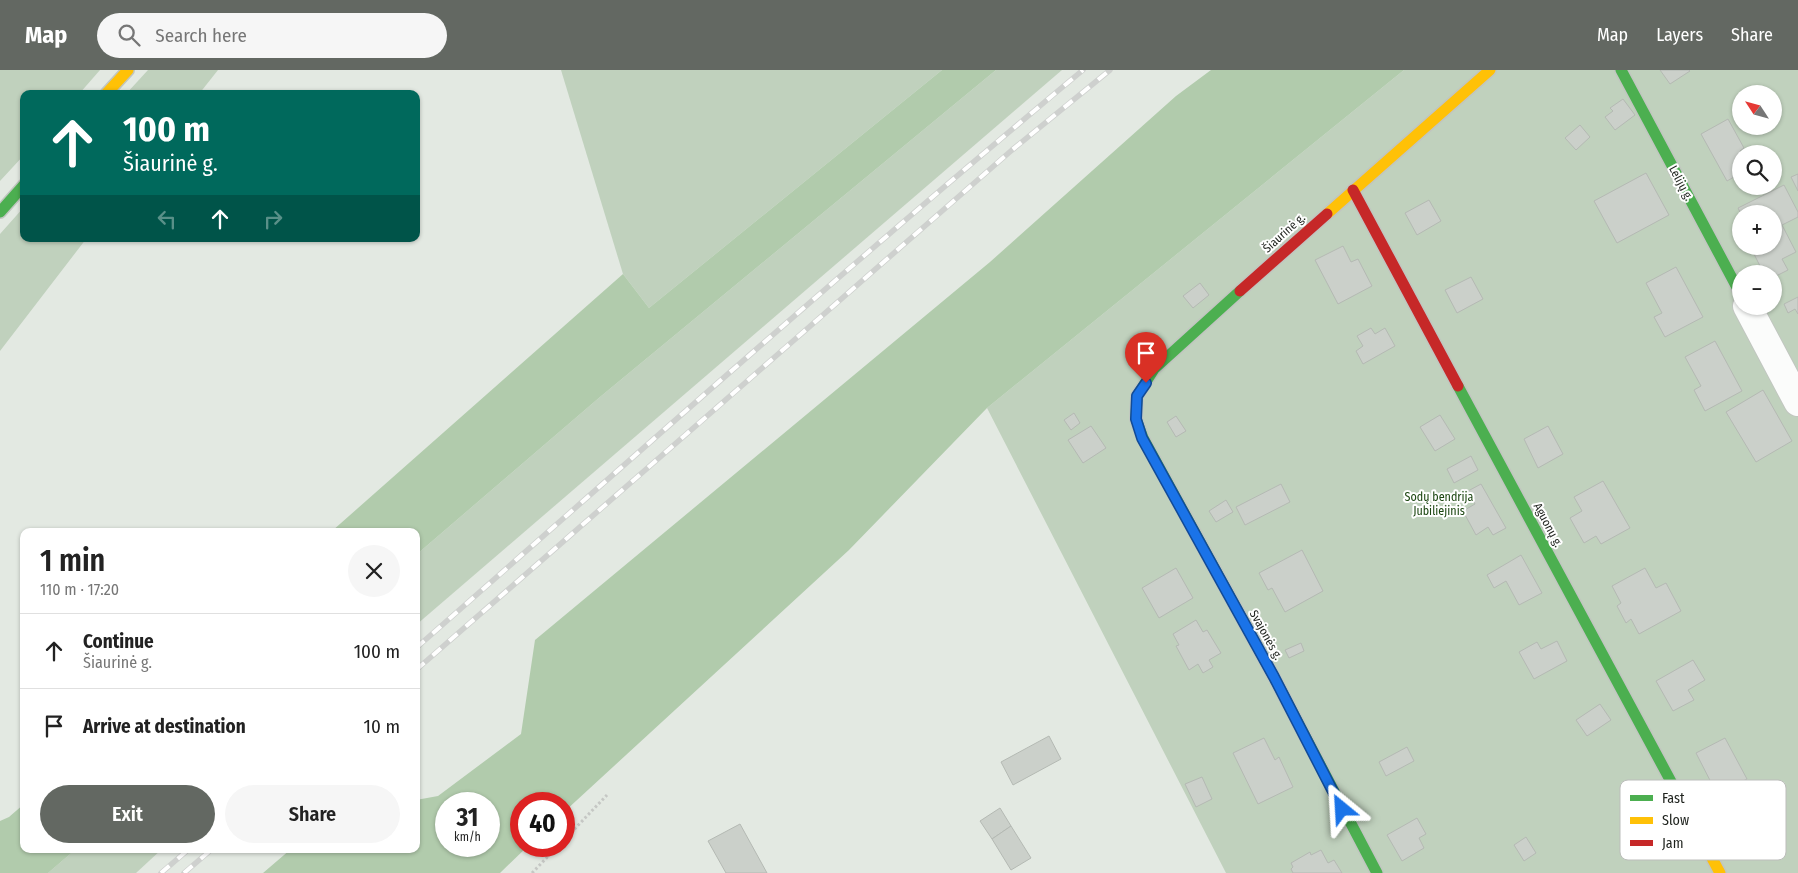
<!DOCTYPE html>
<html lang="en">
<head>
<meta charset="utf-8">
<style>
	body { margin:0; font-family:"Fira Sans Condensed",sans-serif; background:#f6f6f6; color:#222; height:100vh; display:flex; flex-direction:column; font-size:19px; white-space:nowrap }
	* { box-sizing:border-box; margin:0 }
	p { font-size:16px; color:#767676 }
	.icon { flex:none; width:28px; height:28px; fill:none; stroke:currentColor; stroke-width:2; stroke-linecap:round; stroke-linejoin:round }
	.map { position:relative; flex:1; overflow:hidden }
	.details { position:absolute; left:20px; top:458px; width:400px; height:325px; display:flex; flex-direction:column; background:#fff; border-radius:10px; box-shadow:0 1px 4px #0004 }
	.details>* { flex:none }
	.hud { position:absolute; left:20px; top:20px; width:400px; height:152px; border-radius:10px; box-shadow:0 1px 4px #0004; background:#00695c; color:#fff; overflow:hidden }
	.needle { width:32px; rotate:306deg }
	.buttons { position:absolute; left:1732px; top:15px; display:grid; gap:10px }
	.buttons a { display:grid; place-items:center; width:50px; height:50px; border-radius:50%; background:#fff; box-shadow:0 1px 4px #0004; font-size:25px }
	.speed { position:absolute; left:435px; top:722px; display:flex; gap:10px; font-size:25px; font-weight:700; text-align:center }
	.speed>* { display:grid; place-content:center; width:65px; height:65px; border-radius:50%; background:#fff; box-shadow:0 1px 4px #0004; line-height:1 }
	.speed small { font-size:12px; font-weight:400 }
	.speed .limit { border:8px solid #d22; background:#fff; color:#111 }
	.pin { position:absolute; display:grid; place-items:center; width:42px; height:42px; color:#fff; margin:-51px -21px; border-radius:50% 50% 50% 0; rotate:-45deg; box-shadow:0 0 5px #0007 }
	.pin .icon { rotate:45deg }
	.me { position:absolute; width:55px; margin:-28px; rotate:333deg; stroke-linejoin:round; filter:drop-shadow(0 0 4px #0008) }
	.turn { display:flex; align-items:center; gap:18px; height:105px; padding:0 20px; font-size:22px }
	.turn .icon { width:65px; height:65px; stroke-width:2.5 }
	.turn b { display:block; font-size:35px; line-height:42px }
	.lanes { display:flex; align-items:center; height:48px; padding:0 20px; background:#0003; justify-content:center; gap:25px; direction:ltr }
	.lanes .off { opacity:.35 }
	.round { display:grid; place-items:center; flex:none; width:52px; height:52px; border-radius:26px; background:#f6f6f6 }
	.headline { display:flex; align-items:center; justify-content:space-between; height:85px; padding:0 20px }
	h1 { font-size:30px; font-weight:600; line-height:38px }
	.action { display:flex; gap:10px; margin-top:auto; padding:10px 20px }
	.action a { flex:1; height:58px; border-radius:30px; background:#636862; color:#fff; font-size:20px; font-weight:600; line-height:58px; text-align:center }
	.action a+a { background:#f6f6f6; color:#222 }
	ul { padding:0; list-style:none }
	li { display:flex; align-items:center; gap:15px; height:75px; padding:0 20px; border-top:1px solid #e0e0e0 }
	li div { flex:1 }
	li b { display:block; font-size:19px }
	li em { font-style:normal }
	header { display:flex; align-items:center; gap:30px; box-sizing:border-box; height:70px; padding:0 25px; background:#636862; color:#fff }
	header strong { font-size:24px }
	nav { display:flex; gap:28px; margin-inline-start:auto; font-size:18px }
	.search { width:350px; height:45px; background:#f6f6f6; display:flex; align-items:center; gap:12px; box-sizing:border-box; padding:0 18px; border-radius:28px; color:#767676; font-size:19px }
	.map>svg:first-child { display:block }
	.green { fill:#c0d1bd; fill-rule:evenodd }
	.forest { fill:#b1cbac; fill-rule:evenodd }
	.building { fill:#cbd0ca; stroke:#b4b9b3 }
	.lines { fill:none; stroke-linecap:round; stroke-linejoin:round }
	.street-casing { stroke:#c1c6c0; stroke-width:30 }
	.fast-casing { stroke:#c1c6c0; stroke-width:14 }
	.slow-casing { stroke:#c1c6c0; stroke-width:14 }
	.jam-casing { stroke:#c1c6c0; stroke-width:14 }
	.path { stroke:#c5c7c4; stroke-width:3; stroke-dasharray:2.5 2.5; stroke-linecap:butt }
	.street { stroke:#fbfcfb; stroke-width:28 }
	.fast { stroke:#4caf50; stroke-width:11 }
	.slow { stroke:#ffc107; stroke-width:11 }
	.jam { stroke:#c62828; stroke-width:11 }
	.rail-casing { stroke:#ced0ce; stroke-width:5.5 }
	.rail { stroke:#fff; stroke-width:4; stroke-dasharray:11; stroke-linecap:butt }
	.route-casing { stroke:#114b97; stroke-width:12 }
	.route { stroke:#1a73e8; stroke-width:9 }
	.labels { text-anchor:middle; stroke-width:4; stroke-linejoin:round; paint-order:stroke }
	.street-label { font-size:12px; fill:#1e221d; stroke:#fff }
	.park-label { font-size:12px; fill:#1c4611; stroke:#fff }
	.key { fill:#fff; stroke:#bcbdbb; stroke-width:1 }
	.key-label { font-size:14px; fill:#1e221d }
</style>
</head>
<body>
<header>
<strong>Map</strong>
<div class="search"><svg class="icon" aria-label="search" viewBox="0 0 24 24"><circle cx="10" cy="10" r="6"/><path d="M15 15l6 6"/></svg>Search here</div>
<nav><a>Map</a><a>Layers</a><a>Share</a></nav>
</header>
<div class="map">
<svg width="1798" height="803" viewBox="0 0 1798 803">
	<rect width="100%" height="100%" fill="#e3e9e2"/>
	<g class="green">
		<polygon points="0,0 100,0 79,24 24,24 24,85 0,111"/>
		<polygon points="148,0 218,0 199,24 126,24"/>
		<polygon points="561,0 942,0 649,238 623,204"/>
		<polygon points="996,0 1062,0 416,555 416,485 600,327"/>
		<path d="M1404,0H1798V803H1226L987,338ZM1741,24H1774V56H1741ZM1741,84H1774V116H1741ZM1741,144H1774V176H1741ZM1741,204H1774V236H1741Z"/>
		<polygon points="24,137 24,169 86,169 0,281 0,164"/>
		<polygon points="76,779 162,779 136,803 48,803"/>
	</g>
	<g class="forest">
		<polygon points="942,0 996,0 600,327 416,485 416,461 332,461 623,204 649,238"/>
		<path d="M1211,0H1404L987,338L849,480L564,742V734H521V776H528L500,803H263L291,779H416V730L438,726L521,664L535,570L990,192L1176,26ZM446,734H489V776H446Z"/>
		<polygon points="24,734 24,779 76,779 48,803 0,803 0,751 9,747"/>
	</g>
	<g class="building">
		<polygon points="1660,0 1689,0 1690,1 1670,14"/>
		<polygon points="1623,29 1635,45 1615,60 1605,47 1613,41 1610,38"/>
		<polygon points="1728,49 1744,78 1740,81 1742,84 1741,103 1727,111 1701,64"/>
		<polygon points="1580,55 1590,67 1576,80 1565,68"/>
		<polygon points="1646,103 1669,145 1617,173 1594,131"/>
		<polygon points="1798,104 1798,121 1791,107"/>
		<polygon points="1784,115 1798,142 1798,147 1782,155 1796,182 1782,189 1788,200 1774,207 1774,204 1764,204 1750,176 1774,176 1774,144 1741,144 1738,138"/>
		<polygon points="1429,130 1441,151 1417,165 1405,143"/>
		<polygon points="1343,176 1351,192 1358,189 1372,216 1338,234 1315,190"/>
		<polygon points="1676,197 1703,247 1665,267 1654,247 1662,243 1646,213"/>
		<polygon points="1471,207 1483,229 1457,243 1445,220"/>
		<polygon points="1200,213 1209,225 1193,238 1183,226"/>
		<polygon points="1798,227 1798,244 1795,239 1788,243 1784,234"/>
		<polygon points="1371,258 1375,264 1385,258 1395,276 1363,294 1356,281 1363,276 1357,266"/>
		<polygon points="1715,271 1742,321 1705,341 1694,320 1701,316 1685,287"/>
		<polygon points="1763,320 1792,371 1756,392 1726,342"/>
		<polygon points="1074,343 1080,353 1071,360 1064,350"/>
		<polygon points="1440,345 1455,369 1435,381 1420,357"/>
		<polygon points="1176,346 1186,361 1176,367 1167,352"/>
		<polygon points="1091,356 1106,378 1083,393 1068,370"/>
		<polygon points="1548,356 1563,384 1538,398 1524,369"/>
		<polygon points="1471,386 1478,400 1454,413 1447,399"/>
		<polygon points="1603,411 1630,458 1601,474 1596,466 1584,473 1570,448 1582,441 1574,427"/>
		<polygon points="1281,414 1290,432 1245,455 1236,437"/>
		<polygon points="1481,414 1506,458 1493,465 1488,457 1476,465 1463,441 1475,434 1468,421"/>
		<polygon points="1226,430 1233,442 1216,452 1209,441"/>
		<polygon points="1302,480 1323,521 1285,542 1272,518 1268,520 1259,503"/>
		<polygon points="1521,485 1542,523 1519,535 1506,511 1494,518 1487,505"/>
		<polygon points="1176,498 1193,528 1159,548 1142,518"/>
		<polygon points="1645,498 1656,518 1666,513 1681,541 1639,564 1631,549 1626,553 1617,536 1621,533 1612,516"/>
		<polygon points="1196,550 1203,562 1207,560 1221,583 1209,590 1213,597 1203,603 1198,594 1189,600 1176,576 1179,575 1173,564"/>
		<polygon points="1557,571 1567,591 1534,609 1519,582 1537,572 1541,579"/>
		<polygon points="1301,573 1304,581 1289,588 1285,580"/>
		<polygon points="1693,590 1705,610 1688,620 1694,630 1673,641 1656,611"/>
		<polygon points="1600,634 1611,650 1587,666 1576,650"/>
		<polygon points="1049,666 1061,689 1013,715 1001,692"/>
		<polygon points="1264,668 1275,690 1279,687 1293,717 1258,734 1233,683"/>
		<polygon points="1725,668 1747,709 1717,724 1696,683"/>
		<polygon points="1407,677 1414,691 1386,706 1379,692"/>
		<polygon points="1202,707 1212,729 1196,737 1185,714"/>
		<polygon points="1000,738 1011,756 992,769 980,751"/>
		<polygon points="1417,748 1426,764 1419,768 1424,778 1402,791 1387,765"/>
		<polygon points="740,754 767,803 726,803 708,771"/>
		<polygon points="1011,756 1031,788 1011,800 992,769"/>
		<polygon points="1526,767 1536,783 1524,791 1514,775"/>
		<polygon points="1321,780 1328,793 1334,790 1342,803 1293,803 1291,799 1293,797 1291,793 1310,782 1311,785"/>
	</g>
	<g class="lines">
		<defs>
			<polyline id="street" points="1747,236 1798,332"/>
			<g id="fast">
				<polyline points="1621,0 1741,225"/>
				<polyline points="0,142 24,115"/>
				<polyline points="1240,221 1154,299 1137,326 1136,349 1143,368 1274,607 1377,803"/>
				<polyline points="1458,316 1675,719"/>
			</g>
			<g id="slow">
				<polyline points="106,24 128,0"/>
				<polyline points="1327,144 1490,0"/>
				<polyline points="1675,719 1720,803"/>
			</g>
			<g id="jam">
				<polyline points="1353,120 1458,316"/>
				<polyline points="1240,221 1327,144"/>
			</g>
		</defs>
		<use href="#street" class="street-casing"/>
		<use href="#fast" class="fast-casing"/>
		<use href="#slow" class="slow-casing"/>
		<use href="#jam" class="jam-casing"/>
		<g class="path">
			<polyline points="564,770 607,725"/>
			<polyline points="532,803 558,776"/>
		</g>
		<use href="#street" class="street"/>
		<use href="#fast" class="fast"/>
		<use href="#slow" class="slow"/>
		<use href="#jam" class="jam"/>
		<defs>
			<g id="rail">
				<path d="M416,578C637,384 857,188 1083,0"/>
				<polyline points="416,600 1012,80 1110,0"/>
				<polyline points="161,803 189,779"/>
				<polyline points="184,803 212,779"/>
			</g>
		</defs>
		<use href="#rail" class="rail-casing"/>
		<use href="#rail" class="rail"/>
	</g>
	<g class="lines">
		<defs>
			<polyline id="route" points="1146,313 1137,326 1136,349 1142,368 1274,607 1342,739"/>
		</defs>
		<use href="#route" class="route-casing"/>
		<use href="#route" class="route"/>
	</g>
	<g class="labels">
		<g class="street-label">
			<text transform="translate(1681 113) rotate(62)" y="4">Lelijų g.</text>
			<text transform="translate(1284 163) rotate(-42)" y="4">Šiaurinė g.</text>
			<text transform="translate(1548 455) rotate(62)" y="4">Aguonų g.</text>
			<text transform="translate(1266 565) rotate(61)" y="4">Svajonės g.</text>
		</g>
		<g class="park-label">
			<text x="1439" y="431">Sodų bendrija<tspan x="1439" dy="14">Jubiliejinis</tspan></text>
		</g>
	</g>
	<rect x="1620" y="710" width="166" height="80" rx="8" class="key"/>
	<rect x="1630" y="725" width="23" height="6" fill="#4caf50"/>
	<rect x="1630" y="747" width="23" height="7" fill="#ffc107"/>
	<rect x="1630" y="770" width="23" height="6" fill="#c62828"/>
	<g class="key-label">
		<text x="1662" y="733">Fast</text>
		<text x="1662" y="755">Slow</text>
		<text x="1662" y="778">Jam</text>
	</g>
</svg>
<div class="buttons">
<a><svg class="needle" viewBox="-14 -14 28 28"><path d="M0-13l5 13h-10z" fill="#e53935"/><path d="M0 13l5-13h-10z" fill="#767676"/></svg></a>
<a><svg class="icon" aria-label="search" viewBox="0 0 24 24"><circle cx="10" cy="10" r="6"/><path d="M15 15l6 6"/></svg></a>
<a>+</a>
<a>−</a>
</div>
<div class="speed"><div>31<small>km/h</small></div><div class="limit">40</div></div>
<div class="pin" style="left:1146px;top:313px;background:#d93025"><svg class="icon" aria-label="arrive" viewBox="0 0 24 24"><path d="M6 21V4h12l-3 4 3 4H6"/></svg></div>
<svg class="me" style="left:1342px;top:739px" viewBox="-20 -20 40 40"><path d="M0-17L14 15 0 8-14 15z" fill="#1a73e8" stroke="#fff" stroke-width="4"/></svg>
<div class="hud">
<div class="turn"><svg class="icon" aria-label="ahead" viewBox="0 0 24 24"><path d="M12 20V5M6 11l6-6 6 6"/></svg><div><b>100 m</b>Šiaurinė g.</div></div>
<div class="lanes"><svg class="icon off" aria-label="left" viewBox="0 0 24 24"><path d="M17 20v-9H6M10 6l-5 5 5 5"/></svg><svg class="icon" aria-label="ahead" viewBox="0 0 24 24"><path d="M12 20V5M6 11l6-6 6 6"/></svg><svg class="icon off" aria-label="right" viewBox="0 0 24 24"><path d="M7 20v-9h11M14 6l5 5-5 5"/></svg></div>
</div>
<section class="details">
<div class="headline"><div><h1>1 min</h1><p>110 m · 17:20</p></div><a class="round"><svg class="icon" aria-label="close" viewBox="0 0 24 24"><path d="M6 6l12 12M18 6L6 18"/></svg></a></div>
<ul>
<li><svg class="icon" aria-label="ahead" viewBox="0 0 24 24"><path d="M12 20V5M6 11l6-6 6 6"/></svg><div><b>Continue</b><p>Šiaurinė g.</p></div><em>100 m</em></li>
<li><svg class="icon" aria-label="arrive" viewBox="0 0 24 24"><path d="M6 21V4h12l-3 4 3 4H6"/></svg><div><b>Arrive at destination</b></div><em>10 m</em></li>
</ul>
<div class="action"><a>Exit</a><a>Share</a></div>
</section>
</div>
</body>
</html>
